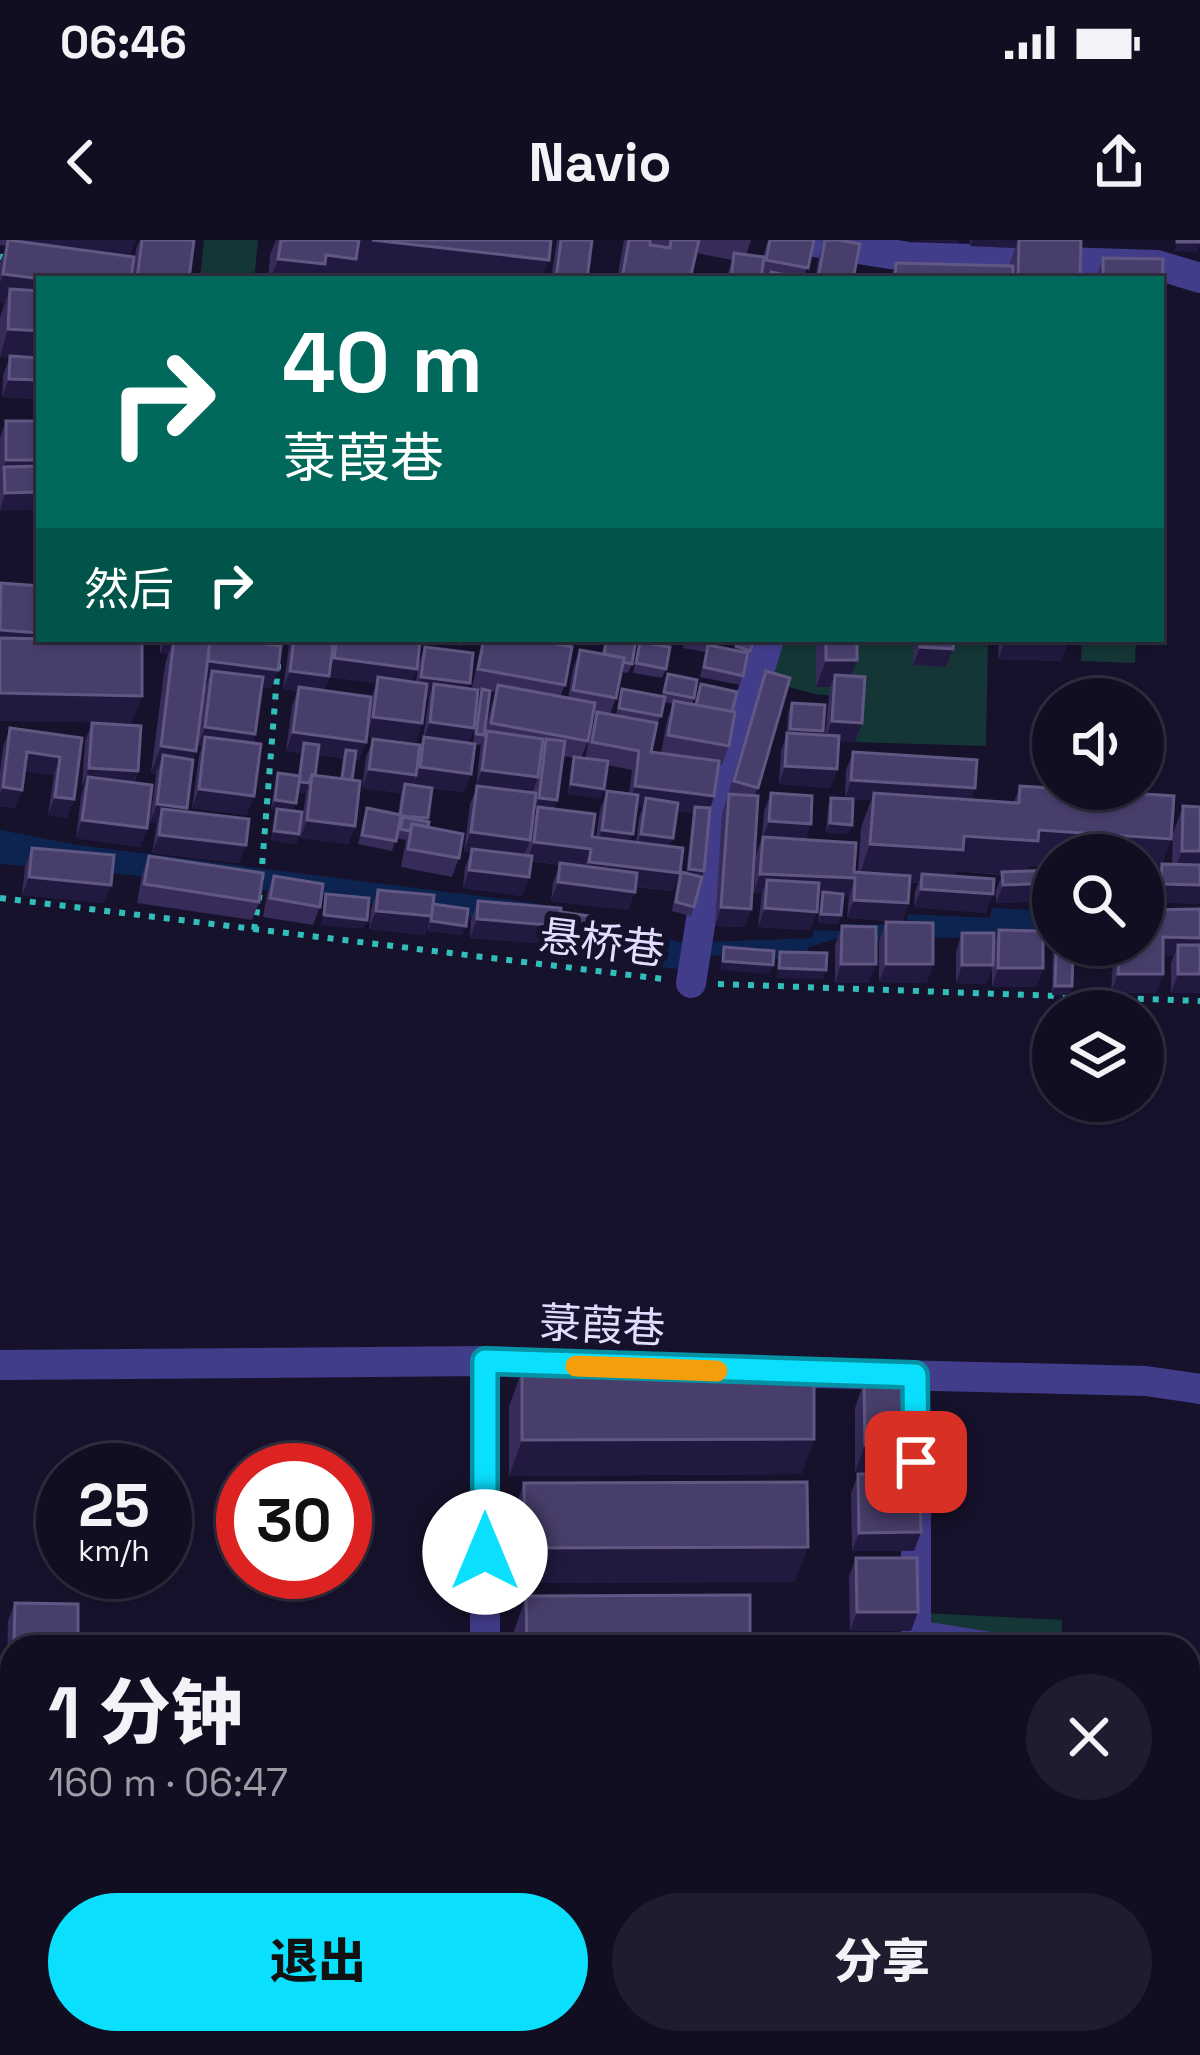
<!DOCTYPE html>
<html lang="zh">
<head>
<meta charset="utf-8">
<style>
	body { margin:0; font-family:"Space Grotesk","Noto Sans SC",sans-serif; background:#1e1c2e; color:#f1f3f6; height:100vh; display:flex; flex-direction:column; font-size:45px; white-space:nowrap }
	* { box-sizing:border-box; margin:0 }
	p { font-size:39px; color:#9c9ca5 }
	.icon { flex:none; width:66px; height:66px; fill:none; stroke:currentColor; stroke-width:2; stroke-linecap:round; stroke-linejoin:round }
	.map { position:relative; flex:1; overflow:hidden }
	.panel { position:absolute; left:0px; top:1395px; width:1200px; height:420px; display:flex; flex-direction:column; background:#110e21; border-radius:36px 36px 0 0; box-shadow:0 3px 9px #0004,0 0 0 3px #302e3f }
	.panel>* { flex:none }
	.guide { position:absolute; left:36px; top:36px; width:1128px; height:366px; border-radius:0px; box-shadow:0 3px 9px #0004,0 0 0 3px #302e3f; background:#00695c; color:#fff; overflow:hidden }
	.controls { position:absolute; left:1032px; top:438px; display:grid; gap:24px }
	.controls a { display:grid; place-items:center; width:132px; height:132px; border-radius:50%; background:#110e21; box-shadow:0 3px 9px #0004,0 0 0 3px #302e3f; font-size:60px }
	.speed { position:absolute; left:36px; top:1203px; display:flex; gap:24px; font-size:60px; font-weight:700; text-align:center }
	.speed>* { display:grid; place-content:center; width:156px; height:156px; border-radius:50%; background:#110e21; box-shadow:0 3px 9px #0004,0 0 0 3px #302e3f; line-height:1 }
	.speed small { font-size:30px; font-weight:400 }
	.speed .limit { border:18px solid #d22; background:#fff; color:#111 }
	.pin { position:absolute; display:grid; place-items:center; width:102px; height:102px; color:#fff; margin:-51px; border-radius:24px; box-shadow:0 6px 18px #0006 }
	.me { position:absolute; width:132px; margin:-66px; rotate:0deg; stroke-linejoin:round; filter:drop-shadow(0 0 9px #0008) }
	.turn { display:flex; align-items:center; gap:42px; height:252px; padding:0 48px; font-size:54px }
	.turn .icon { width:156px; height:156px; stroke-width:2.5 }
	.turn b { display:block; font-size:84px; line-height:102px }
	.then { display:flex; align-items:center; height:114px; padding:0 48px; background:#0003; gap:24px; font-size:45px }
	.round { display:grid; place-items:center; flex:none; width:126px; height:126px; border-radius:63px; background:#1e1c2e }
	.head { display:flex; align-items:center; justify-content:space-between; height:204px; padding:0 48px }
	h1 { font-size:72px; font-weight:800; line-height:90px }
	.action { display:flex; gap:24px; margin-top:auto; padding:24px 48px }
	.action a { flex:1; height:138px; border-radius:72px; background:#0adffe; color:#111; font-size:48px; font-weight:800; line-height:138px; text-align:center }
	.action a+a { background:#1e1c2e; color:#f1f3f6 }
	.status { display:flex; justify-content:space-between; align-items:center; height:84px; padding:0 60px; background:#110e21; direction:ltr }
	.status svg { height:33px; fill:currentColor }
	header { display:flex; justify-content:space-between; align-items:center; height:156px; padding:0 48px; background:#110e21; font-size:54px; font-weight:800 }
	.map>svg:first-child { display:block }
	.green { fill:#153636 }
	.water { fill:#0e2450 }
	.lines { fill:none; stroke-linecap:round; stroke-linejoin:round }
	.path { stroke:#32beb9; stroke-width:6; stroke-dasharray:6 9; stroke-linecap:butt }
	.minor { stroke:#423d8b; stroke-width:30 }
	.wall { fill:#362b59; fill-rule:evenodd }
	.shaded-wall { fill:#221940 }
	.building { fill:#483e6b; stroke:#605782; stroke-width:3 }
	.route-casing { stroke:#0691a5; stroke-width:30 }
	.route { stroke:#0adffe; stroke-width:21 }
	.slow { stroke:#f59e0b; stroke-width:21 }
	.labels { text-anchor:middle; stroke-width:12; stroke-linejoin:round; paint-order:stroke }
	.street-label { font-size:42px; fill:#e2ddff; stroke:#17122c }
</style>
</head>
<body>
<div class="status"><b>06:46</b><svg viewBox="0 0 49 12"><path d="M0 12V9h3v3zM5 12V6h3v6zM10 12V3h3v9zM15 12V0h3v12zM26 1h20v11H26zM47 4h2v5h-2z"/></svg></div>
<header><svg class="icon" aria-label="back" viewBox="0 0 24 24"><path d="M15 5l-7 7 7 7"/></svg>Navio<svg class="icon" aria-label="share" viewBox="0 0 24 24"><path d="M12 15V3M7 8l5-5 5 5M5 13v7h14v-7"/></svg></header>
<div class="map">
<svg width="1200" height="1815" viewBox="0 0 1200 1815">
	<rect width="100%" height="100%" fill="#17122c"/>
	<g class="green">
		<polygon points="204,0 258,0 254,39 200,39"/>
		<polygon points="780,399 988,399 986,506 855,502 858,458 814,454 761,439"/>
		<polygon points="1082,399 1136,399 1135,423 1081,421"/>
		<polygon points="923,1373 1062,1380 1061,1407 932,1407"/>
	</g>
	<path class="water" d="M0,590L77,605L534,663L683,703L812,698L814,690L842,691L843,684L906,685L908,674L990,678L992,668L1053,671V689L1011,697L922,698L882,694L877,704L838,698L809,707L807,714L784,712L782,719L714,715L699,729C679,730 655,728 637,719C617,710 601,696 579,693C387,667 194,637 0,624Z"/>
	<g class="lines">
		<g class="path">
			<polyline points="3,20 4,0"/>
			<polyline points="261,639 278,424"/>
			<polyline points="0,658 663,739"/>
			<polyline points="254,690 260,652"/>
			<polyline points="718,744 1200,761"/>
		</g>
		<g class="minor">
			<polyline points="802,0 909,17 1157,25 1200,38"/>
			<polyline points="691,743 720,559 769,399"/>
			<polyline points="485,1121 485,1407"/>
			<polyline points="0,1125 485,1121 715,1131"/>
			<polyline points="775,1132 1146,1141 1200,1149"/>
			<polyline points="916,1268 916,1395 991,1407"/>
			<polyline points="0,1761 12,1760"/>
			<polyline points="1188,1775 1200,1775"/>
			<polyline points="483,1815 483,1803"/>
		</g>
	</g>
	<g class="wall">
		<polygon points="0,0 136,0 39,159 2,157 3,135 10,117 0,117 0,77 5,63 0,62 0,22 6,6 0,5"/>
		<polygon points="140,0 194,0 189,39 133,39 136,9"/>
		<polygon points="276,0 551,0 351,34 349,39 268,39 270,15"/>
		<polygon points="557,0 592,0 587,39 551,39"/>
		<polygon points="624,0 751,0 746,15 763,17 768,0 814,0 804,38 807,39 726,39 732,20 696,13 690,39 617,39"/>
		<polygon points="825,0 853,39 815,39 819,16"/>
		<polygon points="970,0 1081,0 1080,39 890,39 896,23 1009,26 1015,8 970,6"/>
		<polygon points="1103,18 1161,39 1096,39"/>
		<polygon points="6,181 39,181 0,271 0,198"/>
		<polygon points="160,399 210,399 208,402 210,399 280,399 277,405 278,430 271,448 261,447 255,494 252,503 247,575 192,568 199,516 202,506 198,506 205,449 208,440 206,440 185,572 239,623 152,613 157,583 150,583 156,534 151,533 165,425 168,414 160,414"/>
		<path d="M290,399H418L417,429L412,442H416L418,425L425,407L468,448L474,488L468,503L464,552L432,548L427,581L428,587L459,618L452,637L401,627L406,600L397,598L400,585L392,611L358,604L367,568L398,574L401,553L362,548L366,517L373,499L419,510L423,498L429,458L426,457L416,502L367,496L359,520H355L352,540L355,586L348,604L300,598L306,553L298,552L293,571L299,594L296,604L271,600L277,570L271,569L275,543L278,533L298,536L301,513L286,511L292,466L297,451L283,449ZM329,437L376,443L372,456L324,450ZM318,515L343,518L340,539L315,536Z"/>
		<polygon points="423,399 465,399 462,406"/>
		<path d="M482,399H531L546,402L547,399H571L565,445L560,457L568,458L573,428L580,410L602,414L605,399H636L632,424L628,433L621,432L616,458L610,474L616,475L622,449L662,456L668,434L694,458L692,464L695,465L701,444L732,472L729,506L722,525L719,524L714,556L710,569L704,631L691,676L672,671L677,642L681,632L686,633L693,573L676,571L670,607L673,651L636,647L628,670L551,661L553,642L560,625L531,621L529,637L522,656L463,648L465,627L471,612L464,611L470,564L476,549L480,510L495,452L490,451L484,495L481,505L473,504L479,459L482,450L472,448ZM664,462L673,464L667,480L661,513L651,512L656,485L661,476ZM593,474L596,475L591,490L585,519L581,518L588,501ZM563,516L574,518L571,527L568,554L601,558L607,525L632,530L629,554L607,551L600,570L596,597H592L554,569L557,560ZM637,566L643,567L639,577L636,602H630Z"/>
		<polygon points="685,399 717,399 714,406 734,410 738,399 755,399 740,445 700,437 706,412 683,408"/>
		<polygon points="816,399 857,399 852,436 862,483 855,502 839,501 837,529 830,548 779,544 781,511 787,494 788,472 792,463 823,491 821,495 825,495 830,447 816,447"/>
		<polygon points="915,399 954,399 946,427 913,425"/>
		<polygon points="999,399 1069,399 1061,421 998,419"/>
		<polygon points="640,402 666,429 662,438 633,433"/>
		<polygon points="766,431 790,438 755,556 751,669 744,687 715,686 722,573"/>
		<polygon points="92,483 138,531 134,543 147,588 140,607 76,598 81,556 84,546 82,546 85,501"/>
		<polygon points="10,488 82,498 74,559 67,578 48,575 54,535 24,531 15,568 0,566 0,533 3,507"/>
		<polygon points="853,512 975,548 971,560 1014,562 1020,546 1171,599 1158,634 1152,634 1152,640 1146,658 1143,658 1143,615 1053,615 1053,627 1029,626 1027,631 1053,630 1053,661 996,663 996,651 1002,635 956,631 954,636 986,673 914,667 915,652 918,643 910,643 908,663 902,682 847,678 849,657 842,656 841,675 838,684 818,683 821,656 818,655 817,672 810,690 758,687 762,653 754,653 756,615 762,598 764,572 771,553 811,584 805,600 854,632 858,632 861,588 871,560 853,559 852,585 848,594 826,593 828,567 831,558 845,559 846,530"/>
		<polygon points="1183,566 1200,664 1155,662 1155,643 1162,624 1172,625 1173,593"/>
		<polygon points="32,608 104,663 22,655 25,626"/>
		<polygon points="149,616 259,662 252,680 137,663 142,634"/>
		<polygon points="274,636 320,667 313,685 263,677 267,654"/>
		<polygon points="378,650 433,666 462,695 428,691 428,686 425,695 369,689 371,669"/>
		<polygon points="478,661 560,673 594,696 591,706 555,701 555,697 553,704 470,698 471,680"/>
		<polygon points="1200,669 1200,753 1171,753 1171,723 1174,716 1163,716 1163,734 1156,753 1111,752 1114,705 1143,705"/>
		<polygon points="886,682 927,743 879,742 879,701"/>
		<polygon points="842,686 869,743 835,743 835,705"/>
		<polygon points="999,690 1043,728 1036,747 992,747 992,728 986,744 956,743 956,712 962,693 993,706"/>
		<polygon points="1053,705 1114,705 1109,718 1073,718 1072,746 1069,755 1052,755"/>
		<polygon points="522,1131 814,1199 801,1234 509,1236 509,1166"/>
		<polygon points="864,1141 927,1205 917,1232 855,1232 855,1168"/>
		<polygon points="858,1234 921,1292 914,1311 852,1311 851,1253"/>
		<polygon points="524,1243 795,1342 512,1343 511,1278"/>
		<polygon points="856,1318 911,1391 850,1391 849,1336"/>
		<polygon points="526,1356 750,1407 514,1407 514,1391"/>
		<polygon points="15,1363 78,1402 76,1407 12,1407 12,1419 7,1419 8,1381"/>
	</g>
	<g class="shaded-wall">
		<polygon points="8,0 136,0 128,22"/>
		<polygon points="358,0 372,0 549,20 542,39 393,39 351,34 349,39 271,39 278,19 326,15"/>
		<polygon points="907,0 958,0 957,3"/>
		<polygon points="972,0 1018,0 1015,8 970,6"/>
		<polygon points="1177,2 1200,2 1200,4 1197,12 1174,11"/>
		<polygon points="3,34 39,39 39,67 10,49 5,63 0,62 0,43"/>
		<polygon points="8,89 39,91 39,119 0,117"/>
		<polygon points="9,139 39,140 39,159 2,157"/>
		<polygon points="6,220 39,220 39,239 4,227 0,239"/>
		<polygon points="39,252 39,270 0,271 5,253"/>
		<polygon points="0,390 39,393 39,399 0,409"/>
		<polygon points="90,399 147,399 143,410 87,408"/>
		<polygon points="165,399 174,399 168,414 160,414"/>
		<polygon points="235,399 280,399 273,417"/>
		<polygon points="1006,399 1069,399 1061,421 998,419"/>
		<polygon points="920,407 953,409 946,427 913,425"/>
		<polygon points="334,418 417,429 410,447 378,437 376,443 329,437 322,454 283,449 290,431 328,435"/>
		<polygon points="826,420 857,420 847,448 835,435 830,447 816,447"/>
		<polygon points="207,421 278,430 271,448 210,440 212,431 208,440 200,439"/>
		<polygon points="421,437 470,443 463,462 434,444 429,458 414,456"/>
		<polygon points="0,453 142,456 132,483 0,481"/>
		<polygon points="373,477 422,483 416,502 366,496"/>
		<polygon points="832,481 862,483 855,502 825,500"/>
		<polygon points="430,482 474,488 467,506 423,501"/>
		<polygon points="205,487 255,494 248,512 205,497 202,506 198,506"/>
		<polygon points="790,489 823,491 819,501 787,498"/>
		<polygon points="293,492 366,502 359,520 345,518 346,510 343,518 303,513 304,503 301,513 286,511"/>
		<polygon points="161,506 196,511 187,538 163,515 156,534 151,533"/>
		<polygon points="27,512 60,517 54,535 20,531"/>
		<polygon points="785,526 837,529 830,548 779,544"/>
		<polygon points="420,527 471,534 464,552 413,545"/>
		<polygon points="89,528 138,531 131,549 88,537 84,546 82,546"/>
		<polygon points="369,529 416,535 409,554 405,544 401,553 362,548"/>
		<polygon points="482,530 538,537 531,556 475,549"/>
		<polygon points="851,540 975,548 969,567 874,553 871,560 845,559"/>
		<polygon points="299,542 309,543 306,553 296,552"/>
		<polygon points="571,544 604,549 601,558 568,554"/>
		<polygon points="635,546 714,556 708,575 695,567 693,573 644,567 646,558 643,567 628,565"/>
		<polygon points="3,547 22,550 15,568 0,566 0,554"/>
		<polygon points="199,549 254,556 247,575 192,568"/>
		<polygon points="55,557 74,559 67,578 48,575"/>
		<polygon points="539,558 557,560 551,579 538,567 535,577 532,576"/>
		<polygon points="275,560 296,563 293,572 271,569"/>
		<polygon points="157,564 187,568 180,586 162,569 157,583 150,583"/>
		<polygon points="82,580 147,588 140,607 76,598"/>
		<polygon points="307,580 355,586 348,604 300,598"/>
		<polygon points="769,581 811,584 804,602 762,600"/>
		<polygon points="830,583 852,585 848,594 826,593"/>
		<polygon points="602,590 633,594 626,612 595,608"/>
		<polygon points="1039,590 1171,599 1158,634 1143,633 1143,615 1053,615 1053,627 1029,626 1025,636 956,631 950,646 922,634 918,643 858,639 870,604"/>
		<polygon points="274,591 299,594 296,604 271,600"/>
		<polygon points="471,592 530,600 523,618 464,611"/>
		<polygon points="641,594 673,598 666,617 634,613"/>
		<polygon points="159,595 246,605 239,623 152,613"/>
		<polygon points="534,602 591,609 584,628 527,620"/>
		<polygon points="1182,611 1200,611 1200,639 1172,638"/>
		<polygon points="589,622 680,633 673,651 583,640"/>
		<polygon points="689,629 704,631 700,640 685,638"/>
		<polygon points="469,630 529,637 522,656 463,648"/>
		<polygon points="760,634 855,638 849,657 766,653 767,640 762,653 754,653"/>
		<polygon points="29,637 111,645 104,663 22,655"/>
		<polygon points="1143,640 1152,640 1146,658 1143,658"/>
		<polygon points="558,642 635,652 628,670 551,661"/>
		<polygon points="1053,643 1053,661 996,663 1003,645"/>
		<polygon points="1161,644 1200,645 1200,664 1155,662"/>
		<polygon points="921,649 993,654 986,673 914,667"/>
		<polygon points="854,660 908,663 902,682 847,678"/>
		<polygon points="721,667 751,669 744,687 715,686"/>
		<polygon points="765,668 817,672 810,690 758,687"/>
		<polygon points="376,671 432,676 425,695 369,689"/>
		<polygon points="821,674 841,675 838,684 818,683"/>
		<polygon points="324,675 367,680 363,689 320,685"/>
		<polygon points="477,679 559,686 553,704 470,698"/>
		<polygon points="431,681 466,686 462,695 428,691"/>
		<polygon points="558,691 594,696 591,706 555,701"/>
		<polygon points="1163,697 1200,698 1200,716 1178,705 1174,716 1156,716"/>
		<polygon points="1058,705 1114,705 1109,718 1053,718"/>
		<polygon points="723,721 773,725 769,734 720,730"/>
		<polygon points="841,724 876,724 869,743 835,743"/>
		<polygon points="886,724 933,724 927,743 879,742"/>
		<polygon points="962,725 993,725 986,744 956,743"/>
		<polygon points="779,728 826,730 823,739 776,738"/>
		<polygon points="998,728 1043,728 1036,747 992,747"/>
		<polygon points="1118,734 1163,734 1156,753 1111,752"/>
		<polygon points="1178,734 1200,734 1200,753 1171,753"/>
		<polygon points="1055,746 1072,746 1069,755 1052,755"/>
		<polygon points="814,1199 801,1234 509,1236 522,1200"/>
		<polygon points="865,1205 927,1205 917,1232 855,1232"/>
		<polygon points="921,1292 914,1311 852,1311 859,1293"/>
		<polygon points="808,1307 795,1342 512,1343 525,1308"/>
		<polygon points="857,1372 918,1372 911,1391 850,1391"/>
		<polygon points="14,1401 78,1402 76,1407 12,1407 12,1419 7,1419"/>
	</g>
	<g class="building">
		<polygon points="8,0 134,17 131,39 41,39 3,34"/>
		<polygon points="142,0 194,0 189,39 137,39"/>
		<polygon points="281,0 359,0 356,19 326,15 325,24 278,19"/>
		<polygon points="372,0 551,0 549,20"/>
		<polygon points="561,0 592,0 587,39 556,39"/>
		<polygon points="629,0 650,0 650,5 670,8 671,0 699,0 690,39 622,39"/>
		<polygon points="770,0 814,0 808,28 766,20"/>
		<polygon points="825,0 839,0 860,4 853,39 818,39"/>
		<polygon points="1019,0 1081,0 1080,39 1018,39"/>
		<rect x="1177" y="0" width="23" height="2"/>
		<polygon points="734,13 764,17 761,39 731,39"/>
		<polygon points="1103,18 1163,19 1162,49 1161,39 1103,39"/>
		<polygon points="896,23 1013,26 1013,39 895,39"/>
		<polygon points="771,32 807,39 770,39"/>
		<polygon points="202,35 228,39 202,39"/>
		<polygon points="10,49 39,51 39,91 8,89"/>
		<polygon points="1161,88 1164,88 1163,136 1161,136"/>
		<polygon points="10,116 39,118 39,140 9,139"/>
		<rect x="6" y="181" width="33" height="39"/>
		<polygon points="39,226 39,252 5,253 4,227"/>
		<polygon points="1,343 39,346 39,393 0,390"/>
		<polygon points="0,398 142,401 142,456 0,453"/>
		<polygon points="174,399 210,402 196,511 161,506"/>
		<polygon points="210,399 229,399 281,406 278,430 208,421"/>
		<polygon points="294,399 334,399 329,436 290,431"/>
		<polygon points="337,399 404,399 420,401 417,429 334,418"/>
		<polygon points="484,399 531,399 572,407 565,445 478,429"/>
		<polygon points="548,399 571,399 570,406 548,402"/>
		<polygon points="607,399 636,399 632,424 623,422 624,418 604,414"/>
		<polygon points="738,399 755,399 750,411 736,406"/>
		<rect x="826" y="399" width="31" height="21"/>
		<polygon points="920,399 954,399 953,409 920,407"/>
		<polygon points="640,402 670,407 666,429 636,423"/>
		<polygon points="708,405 748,413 743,436 704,427"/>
		<polygon points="425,407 473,413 470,443 421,437"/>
		<polygon points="580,410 624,418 616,458 573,450"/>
		<polygon points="212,431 263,437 255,494 205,487"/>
		<polygon points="766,431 790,438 758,548 734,541"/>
		<polygon points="668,434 697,440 694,458 664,452"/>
		<polygon points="835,435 865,437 862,483 832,481"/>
		<polygon points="378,437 427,444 422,483 373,477"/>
		<polygon points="434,444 478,450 474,488 430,482"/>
		<polygon points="701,444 737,452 732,472 696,465"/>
		<polygon points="498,445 595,463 588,501 491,483"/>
		<polygon points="299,447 371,457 366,502 293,492"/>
		<polygon points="482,449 490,451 484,495 476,494"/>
		<polygon points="622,449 665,457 661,476 619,468"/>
		<polygon points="674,461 735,472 729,506 668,495"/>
		<polygon points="792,463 825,465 823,491 790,489"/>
		<polygon points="597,472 657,483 651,512 719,521 714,556 635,546 639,511 592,502"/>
		<polygon points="92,483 141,486 138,531 89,528"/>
		<polygon points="10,488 82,498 74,559 55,557 60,517 27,512 22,550 3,547"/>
		<polygon points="487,491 543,499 538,537 482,530"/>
		<polygon points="787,493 839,496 837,529 785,526"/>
		<polygon points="205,497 261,504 254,556 199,549"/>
		<polygon points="424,497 475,504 471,534 420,527"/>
		<polygon points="373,499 420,505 416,535 369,529"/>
		<polygon points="546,499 565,501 557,560 539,558"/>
		<polygon points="304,503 319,505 315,536 312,535 309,543 299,542"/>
		<polygon points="346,510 356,511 352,540 342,539"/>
		<polygon points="853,512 977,520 975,548 851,540"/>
		<polygon points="163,515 193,520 187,568 157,564"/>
		<polygon points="574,517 608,521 604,549 571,544"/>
		<polygon points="278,533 300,536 296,563 275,560"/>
		<polygon points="312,535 360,541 355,586 307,580"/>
		<polygon points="88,537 152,545 147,588 82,580"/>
		<polygon points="405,544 432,548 428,578 400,576"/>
		<polygon points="477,546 536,553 530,600 471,592"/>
		<polygon points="1020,546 1174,556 1171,599 1039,590 1038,601 964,596 963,610 870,604 874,553 1019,563"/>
		<polygon points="607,551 638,555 633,594 602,590"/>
		<polygon points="771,553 812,556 811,584 769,581"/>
		<polygon points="729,554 758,556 751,669 721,667"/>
		<polygon points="646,558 678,563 673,598 641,594"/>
		<polygon points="831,558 853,559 852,585 830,583"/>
		<polygon points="1183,566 1200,567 1200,611 1182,611"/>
		<polygon points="538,567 595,574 592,597 683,608 680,633 589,622 591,609 534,602"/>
		<polygon points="695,567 710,568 704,631 689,629"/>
		<polygon points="367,568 401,575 396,601 362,595"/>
		<polygon points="162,569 249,579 246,605 159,595"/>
		<polygon points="277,569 302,572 299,594 274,591"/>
		<polygon points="403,577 429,582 428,587 412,584 410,591 400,589"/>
		<polygon points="412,584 463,594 459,618 408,609"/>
		<polygon points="763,597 856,603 854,632 910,636 908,663 854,660 855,638 760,634"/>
		<polygon points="32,608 114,615 111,645 29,637"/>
		<polygon points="472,609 532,616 529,637 469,630"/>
		<polygon points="149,616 263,633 259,662 144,644"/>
		<polygon points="560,623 637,633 635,652 558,642"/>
		<polygon points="1162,624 1200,625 1200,645 1161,644"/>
		<rect x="1143" y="627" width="9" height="13"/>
		<polygon points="1053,630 1053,643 1003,645 1002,632"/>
		<polygon points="681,632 702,637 694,667 676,662"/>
		<polygon points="922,634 994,639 993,654 921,649"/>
		<polygon points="274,636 323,644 320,667 270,658"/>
		<polygon points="767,640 819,643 817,672 765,668"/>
		<polygon points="378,650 434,655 432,676 376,671"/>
		<polygon points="823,652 843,654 841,675 821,674"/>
		<polygon points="326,654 369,658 367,680 324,675"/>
		<polygon points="478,661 561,668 559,686 477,679"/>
		<polygon points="433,664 468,669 466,686 431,681"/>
		<polygon points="1200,669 1200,698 1163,697 1163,734 1118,734 1120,705 1143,705 1143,670"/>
		<polygon points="561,672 597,677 594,696 558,691"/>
		<polygon points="886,682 933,683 933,724 886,724"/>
		<polygon points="842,686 876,687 876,724 841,724"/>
		<polygon points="999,690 1043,691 1043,728 998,728"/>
		<polygon points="962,693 994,693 993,725 962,725"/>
		<rect x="1178" y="705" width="22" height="29"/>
		<polygon points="724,707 774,711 773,725 723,721"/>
		<polygon points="780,712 827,713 826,730 779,728"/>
		<polygon points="1056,714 1073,714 1072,746 1055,746"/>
		<polygon points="814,1130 814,1199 522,1200 522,1131"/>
		<polygon points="927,1140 927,1205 865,1205 864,1141"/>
		<polygon points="858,1234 920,1234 921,1292 859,1293"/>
		<polygon points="807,1242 808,1307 525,1308 524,1243"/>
		<polygon points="856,1318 917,1318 918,1372 857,1372"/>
		<polygon points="750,1355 750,1407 527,1407 526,1356"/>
		<polygon points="15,1363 78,1364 78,1402 14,1401"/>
	</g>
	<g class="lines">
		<defs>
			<polyline id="route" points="485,1312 485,1121 915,1135 916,1222"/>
		</defs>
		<use href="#route" class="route-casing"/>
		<use href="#route" class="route"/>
		<polyline class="slow" points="576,1126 717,1131"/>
	</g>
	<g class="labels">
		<g class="street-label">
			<text transform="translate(602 702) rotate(7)" y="15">悬桥巷</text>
			<text transform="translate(602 1085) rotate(3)" y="15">菉葭巷</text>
		</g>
	</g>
</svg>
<div class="controls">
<a><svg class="icon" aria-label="sound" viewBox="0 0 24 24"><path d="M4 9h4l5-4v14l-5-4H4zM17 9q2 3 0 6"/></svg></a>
<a><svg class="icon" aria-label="search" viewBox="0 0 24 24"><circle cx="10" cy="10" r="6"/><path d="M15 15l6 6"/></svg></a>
<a><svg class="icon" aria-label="layers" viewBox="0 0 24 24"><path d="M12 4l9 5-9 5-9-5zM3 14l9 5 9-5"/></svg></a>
</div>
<div class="speed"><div>25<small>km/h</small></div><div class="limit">30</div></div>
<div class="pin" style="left:916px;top:1222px;background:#d93025"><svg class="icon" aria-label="arrive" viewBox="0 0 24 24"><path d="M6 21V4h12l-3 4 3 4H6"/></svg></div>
<svg class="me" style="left:485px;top:1312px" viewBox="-20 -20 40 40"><circle r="19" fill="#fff"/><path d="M0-13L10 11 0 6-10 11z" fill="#0adffe"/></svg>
<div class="guide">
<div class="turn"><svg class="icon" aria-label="right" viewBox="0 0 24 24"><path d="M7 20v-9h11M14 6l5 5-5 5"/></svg><div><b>40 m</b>菉葭巷</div></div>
<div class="then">然后<svg class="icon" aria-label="right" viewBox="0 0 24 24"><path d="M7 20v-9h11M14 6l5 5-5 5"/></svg></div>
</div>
<section class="panel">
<div class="head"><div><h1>1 分钟</h1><p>160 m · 06:47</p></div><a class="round"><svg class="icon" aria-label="close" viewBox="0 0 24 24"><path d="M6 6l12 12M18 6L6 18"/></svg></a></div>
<div class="action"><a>退出</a><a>分享</a></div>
</section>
</div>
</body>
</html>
